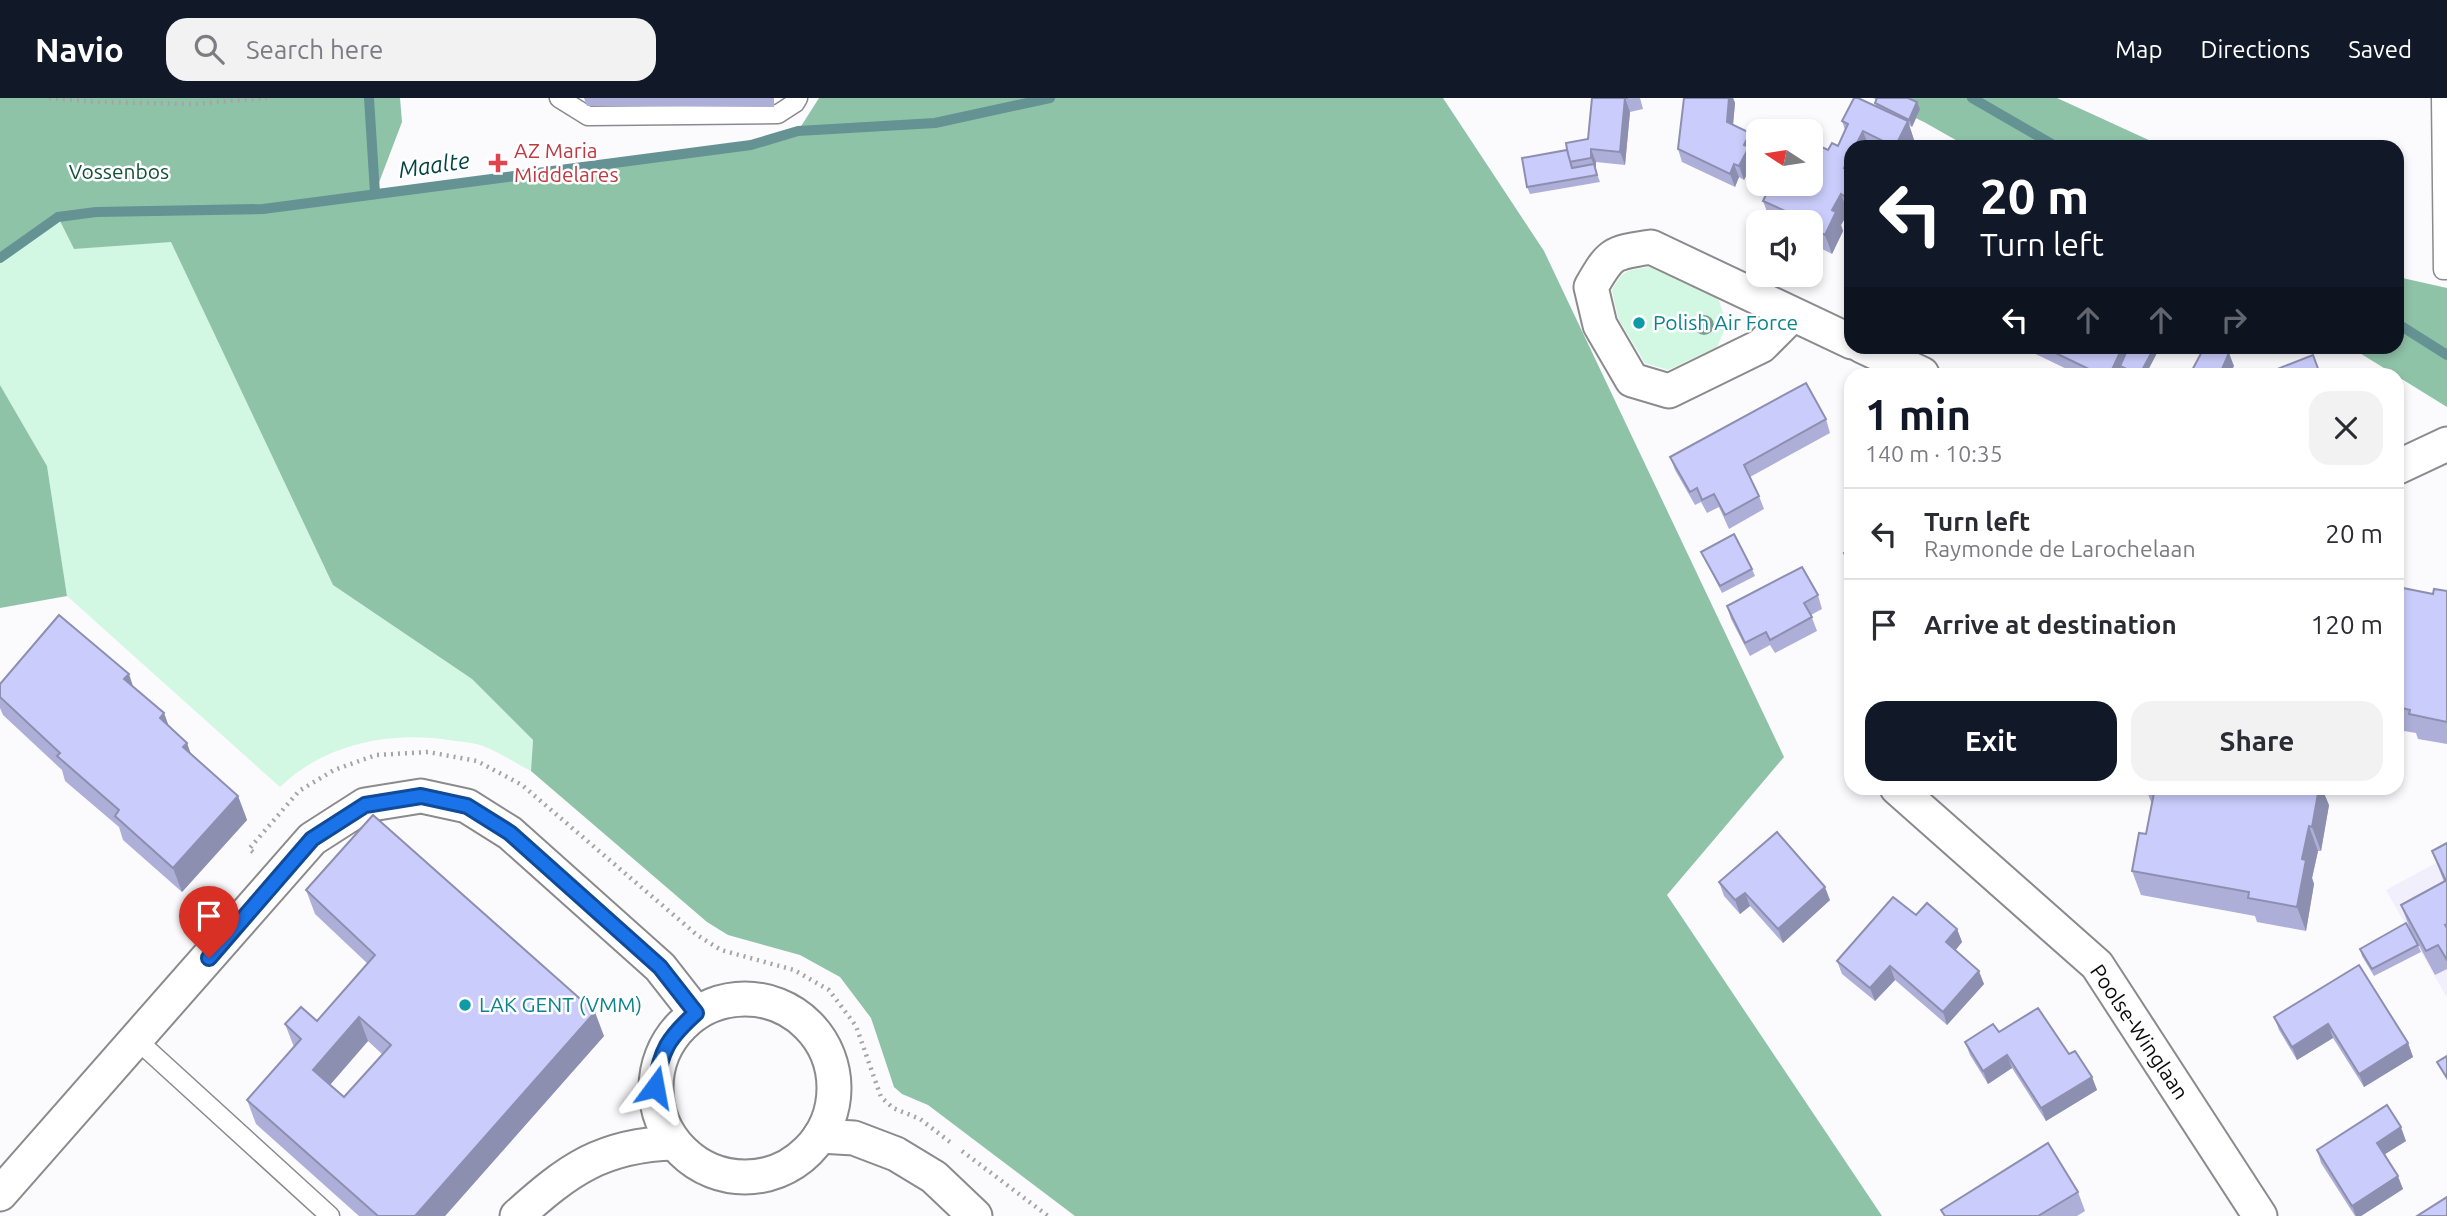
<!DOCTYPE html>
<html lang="en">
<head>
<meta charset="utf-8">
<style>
	body { margin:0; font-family:Ubuntu,sans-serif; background:#f2f2f3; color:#2b2b33; height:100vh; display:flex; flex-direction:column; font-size:26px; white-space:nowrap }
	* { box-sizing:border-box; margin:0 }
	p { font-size:23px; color:#7c7c81 }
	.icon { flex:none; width:38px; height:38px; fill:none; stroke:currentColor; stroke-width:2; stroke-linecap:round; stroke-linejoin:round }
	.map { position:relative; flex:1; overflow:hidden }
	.side { position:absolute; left:1844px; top:270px; width:560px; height:427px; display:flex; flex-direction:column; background:#fff; border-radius:21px; box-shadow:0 4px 10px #0003 }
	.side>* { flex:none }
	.guide { position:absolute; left:1844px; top:42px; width:560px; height:214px; border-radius:21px; box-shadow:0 4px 10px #0003; background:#111827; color:#fff; overflow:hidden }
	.needle { width:46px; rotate:282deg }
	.tools { position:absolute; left:1746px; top:21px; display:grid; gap:14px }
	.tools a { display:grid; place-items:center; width:77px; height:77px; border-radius:14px; background:#fff; box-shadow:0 4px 10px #0003; font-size:35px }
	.pin { position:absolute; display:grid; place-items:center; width:60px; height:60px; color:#fff; margin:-72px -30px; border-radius:50% 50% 50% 0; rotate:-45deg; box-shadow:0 0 7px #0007 }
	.pin .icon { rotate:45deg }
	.me { position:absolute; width:77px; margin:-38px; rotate:13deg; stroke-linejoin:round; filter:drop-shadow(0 0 5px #0008) }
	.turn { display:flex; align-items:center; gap:24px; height:147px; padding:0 21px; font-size:32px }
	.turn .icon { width:91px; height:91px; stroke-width:2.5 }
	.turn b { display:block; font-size:49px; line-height:60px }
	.lanes { display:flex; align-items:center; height:66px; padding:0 21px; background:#0003; justify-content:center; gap:35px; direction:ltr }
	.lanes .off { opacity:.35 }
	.round { display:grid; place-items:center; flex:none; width:74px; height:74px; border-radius:21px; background:#f2f2f3 }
	.head { display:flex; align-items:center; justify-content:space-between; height:119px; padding:0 21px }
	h1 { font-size:42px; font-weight:700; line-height:52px; color:#111827 }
	.action { display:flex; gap:14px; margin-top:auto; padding:14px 21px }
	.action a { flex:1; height:80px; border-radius:21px; background:#111827; color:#fff; font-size:28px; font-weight:700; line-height:80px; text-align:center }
	.action a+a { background:#f2f2f3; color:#2b2b33 }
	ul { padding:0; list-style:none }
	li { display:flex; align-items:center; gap:21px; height:91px; padding:0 21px; border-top:2px solid #e1e1e2 }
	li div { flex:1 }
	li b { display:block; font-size:26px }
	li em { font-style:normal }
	header { display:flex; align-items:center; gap:42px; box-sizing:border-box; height:98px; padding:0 35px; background:#111827; color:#fff }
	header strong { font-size:33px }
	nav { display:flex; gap:38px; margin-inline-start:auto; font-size:24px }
	.search { width:490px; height:63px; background:#f2f2f3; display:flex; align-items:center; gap:18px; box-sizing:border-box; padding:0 24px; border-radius:21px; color:#7c7c81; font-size:26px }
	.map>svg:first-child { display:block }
	.commercial { fill:#f1effc }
	.green { fill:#d2f7e3 }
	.forest { fill:#8fc3a8 }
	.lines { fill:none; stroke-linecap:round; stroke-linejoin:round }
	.stream { stroke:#659293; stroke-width:10 }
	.service-casing { stroke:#8b8a8d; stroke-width:21 }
	.minor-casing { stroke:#8b8a8d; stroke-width:37 }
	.path { stroke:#a5a5a7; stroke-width:4.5; stroke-dasharray:2 5; stroke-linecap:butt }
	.service { stroke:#fff; stroke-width:18 }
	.minor { stroke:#fff; stroke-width:33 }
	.tree { fill:#7b9e91 }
	.wall { fill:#aeafd8; fill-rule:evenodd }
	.shaded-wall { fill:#8d8fb0 }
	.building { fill:#caccfb; stroke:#8d8fb0; stroke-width:2; fill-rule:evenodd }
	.route-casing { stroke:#114b97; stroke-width:18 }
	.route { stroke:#1a73e8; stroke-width:12 }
	.health-dot { fill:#e0444e; stroke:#fff; stroke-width:2.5 }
	.culture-dot { fill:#0f9aa8; stroke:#fff; stroke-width:2.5 }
	.labels { text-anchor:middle; stroke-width:5; stroke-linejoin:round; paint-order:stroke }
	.health-label { font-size:21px; fill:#be3a42; stroke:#fff; text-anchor:start }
	.park-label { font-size:21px; fill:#125239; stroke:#fff }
	.culture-label { font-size:21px; fill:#0d838f; stroke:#fff; text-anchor:start }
	.street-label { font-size:21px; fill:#0c0c0d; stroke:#fff }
	.water-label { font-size:23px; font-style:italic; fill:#044344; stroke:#fff }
</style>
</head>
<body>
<header>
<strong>Navio</strong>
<div class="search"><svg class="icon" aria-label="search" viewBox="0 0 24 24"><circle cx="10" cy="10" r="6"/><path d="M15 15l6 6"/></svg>Search here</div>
<nav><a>Map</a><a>Directions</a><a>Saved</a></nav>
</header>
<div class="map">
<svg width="2447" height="1118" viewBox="0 0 2447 1118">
	<rect width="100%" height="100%" fill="#fbfafd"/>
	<polygon class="commercial" points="2447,759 2447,900 2386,792"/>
	<g class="green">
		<path d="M58,119L74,151L171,143L333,487L472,581L533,642L531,673C515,665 499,654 483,648C475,645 465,644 456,643C395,632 326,644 280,689L67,498L47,368L0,287V160Z"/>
		<path d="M1649,169L1718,200L1727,226L1717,249L1668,272L1645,265L1618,220L1612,192C1624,171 1626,173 1649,169Z"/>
	</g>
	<g class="forest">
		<polygon points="0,0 400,0 402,24 375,95 751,46 798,33 819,0 1443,0 1544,153 1784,659 1667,797 1882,1118 1075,1118 928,1007 902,996 894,989 871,920 840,879 800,857 728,837 707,824 531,673 533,642 472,581 333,487 171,144 74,151 58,119 0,160"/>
		<polygon points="1873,0 2057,0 2164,49 1968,49 1924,24"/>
		<polygon points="2398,179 2447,190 2447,309 2350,249 2398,248"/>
		<polygon points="0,287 47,368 67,498 0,510"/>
	</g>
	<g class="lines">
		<g class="stream">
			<polyline points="369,0 375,95"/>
			<polyline points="1972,0 2057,49"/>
			<polyline points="0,160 58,119 96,114 263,111 751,47 798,33 935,25 1050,0"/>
			<polyline points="2398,226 2447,257"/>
		</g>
		<defs>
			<g id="service">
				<polyline points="559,0 588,18 778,16 795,5 798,0"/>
				<polyline points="2441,0 2443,172 2447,172"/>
				<polyline points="137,942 330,1118"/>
			</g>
			<g id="minor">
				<path d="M1793,216L1761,248L1669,293L1632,282L1600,227L1591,189C1611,154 1612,155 1651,149L1852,244"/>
				<polyline points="1862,248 1922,276"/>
				<polyline points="2398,369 2447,346"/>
				<polyline points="1897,690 2097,867 2260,1118"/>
				<circle cx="745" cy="990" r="89"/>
				<polyline points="820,1038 854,1040 896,1056 934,1079 975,1118"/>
				<polyline points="0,1096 312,741 365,707 421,698 467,708 510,735 660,869 696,915"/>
				<path d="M517,1118C568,1072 602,1047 674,1045"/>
			</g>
		</defs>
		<use href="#service" class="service-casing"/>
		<use href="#minor" class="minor-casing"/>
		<g class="path">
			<polyline points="49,0 95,4 195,6 267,0"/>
			<polyline points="253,754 249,751 299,693 334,672 376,657 428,654 477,663 522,687 697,837 721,852 794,872 829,892 856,928 881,999 893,1010 920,1021 950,1044"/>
			<polyline points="962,1053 1048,1118"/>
		</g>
		<use href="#service" class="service"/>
		<use href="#minor" class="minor"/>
	</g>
	<circle class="tree" cx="1704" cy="227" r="10"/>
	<g class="wall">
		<polygon points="584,0 774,0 774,9 587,8"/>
		<polygon points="1592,0 1640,0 1643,11 1630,14 1625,67 1596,64 1596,73 1600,84 1530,96 1527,89 1588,41"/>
		<polygon points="1684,0 1733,0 1735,5 1733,27 1755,49 1751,55 1754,62 1744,82 1739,79 1735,89 1682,64 1678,51"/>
		<polygon points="1917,4 1920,11 1912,29 1909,27 1914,42 1911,49 1852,49 1851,117 1848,115 1841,127 1843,133 1832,156 1811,145 1811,124 1775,124 1770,122 1763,103 1828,52 1838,48 1845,32 1842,23 1876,8 1875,5"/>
		<polygon points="2019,248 2156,248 2158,253 2146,276 2126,276 2122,274 2121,276 2077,276"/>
		<polygon points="1826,321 1830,335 1750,379 1759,398 1764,411 1729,431 1719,409 1707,415 1701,404 1695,407 1675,372 1670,359"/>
		<polygon points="1701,454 1752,471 1755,478 1722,495"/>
		<polygon points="2398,489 2433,496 2447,493 2447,646 2418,641 2416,635 2398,632"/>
		<polygon points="1818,497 1822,511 1811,517 1817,533 1775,555 1770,547 1750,558 1731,521 1727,508"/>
		<polygon points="0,586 133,589 164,615 169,629 187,645 190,656 238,698 247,722 182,794 123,742 119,729 65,683 62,672 3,617 0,610"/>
		<polygon points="2147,694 2329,707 2321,753 2318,753 2312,780 2314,786 2306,833 2257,824 2255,818 2141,797 2132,773 2146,736 2152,706"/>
		<polygon points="2447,745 2447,871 2435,877 2410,831 2401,807 2444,784 2432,753"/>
		<polygon points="1719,784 1830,802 1783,845 1750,808 1740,816 1724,798"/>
		<path d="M306,792L604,938L445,1118H359L256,1026L247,1002L294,949L285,926L317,923L368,866L315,816ZM368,943L382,956L344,999L330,987Z"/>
		<polygon points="1916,817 1957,831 1962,844 1955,852 1984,886 1947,927 1895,882 1875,903 1842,876 1837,863"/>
		<polygon points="2418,847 2421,854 2374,878 2362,858 2360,851"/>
		<polygon points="2359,867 2408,945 2413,959 2364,989 2333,940 2297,962 2279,932 2274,919"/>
		<polygon points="1999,934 2069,956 2092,979 2097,992 2046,1023 2012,970 1988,986 1970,957 1965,944"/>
		<polygon points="2406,1043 2385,1056 2403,1091 2361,1118 2355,1118 2321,1065 2317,1052"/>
		<polygon points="2078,1094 2085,1113 2077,1118 1944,1118 1941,1112"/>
	</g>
	<g class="shaded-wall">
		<polygon points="1625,0 1630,14 1625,67 1620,54"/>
		<polygon points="1729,0 1733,0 1735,5 1732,37 1727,24"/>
		<polygon points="1917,4 1920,11 1912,29 1909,22"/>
		<polygon points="1908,23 1914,42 1911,49 1895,49"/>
		<polygon points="1863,33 1869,49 1855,49"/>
		<polygon points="1750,35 1755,49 1751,55 1754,62 1744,82 1739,68 1744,47"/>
		<polygon points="1591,51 1596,64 1596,73 1591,60"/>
		<polygon points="1852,56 1852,116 1851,117 1844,98 1844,70"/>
		<polygon points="1734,66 1739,79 1735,89 1730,76"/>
		<polygon points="1841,96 1848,115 1841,127 1843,133 1832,156 1825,137 1832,112"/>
		<polygon points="2123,248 2135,248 2120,268 2122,274 2121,276 2110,276"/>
		<polygon points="2155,248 2156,248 2158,253 2146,276 2140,276"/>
		<polygon points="2229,255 2234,268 2230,276 2222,271"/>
		<polygon points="129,576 137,600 124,581"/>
		<polygon points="164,615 173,640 160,620"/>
		<polygon points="187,645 196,670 183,649"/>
		<polygon points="2319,690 2322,690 2329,707 2321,753 2312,729"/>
		<polygon points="238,698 247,722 182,794 173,770"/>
		<polygon points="2309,728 2318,753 2312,780 2314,786 2306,833 2297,809 2302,761"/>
		<polygon points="1825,789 1830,802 1783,845 1778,831"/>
		<polygon points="1745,795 1750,808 1740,816 1735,802"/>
		<polygon points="1957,831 1962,844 1951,858 1946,844"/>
		<polygon points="1890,868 1895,882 1875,903 1870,890"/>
		<polygon points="1979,873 1984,886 1947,927 1943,914"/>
		<polygon points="595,914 604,938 445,1118 415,1118"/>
		<polygon points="359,919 368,943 322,996 313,972"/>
		<polygon points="2328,926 2333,940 2297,962 2292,949"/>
		<polygon points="2408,945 2413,959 2364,989 2359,976"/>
		<polygon points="2007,957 2012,970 1988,986 1983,973"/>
		<polygon points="2092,979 2097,992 2046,1023 2041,1010"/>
		<polygon points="2401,1029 2406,1043 2382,1058 2377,1045"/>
		<polygon points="2398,1078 2403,1091 2361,1118 2356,1118 2352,1108"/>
	</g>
	<g class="building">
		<polygon points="1592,0 1628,0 1625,0 1620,54 1591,51 1591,60 1569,64 1566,45 1588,41"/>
		<polygon points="1684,0 1729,0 1727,24 1750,35 1744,47 1749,49 1739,68 1734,66 1730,76 1678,51"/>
		<polygon points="1854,0 1858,0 1908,23 1895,49 1863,33 1855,49 1852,49 1852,56 1844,70 1852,74 1852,84 1844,98 1841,96 1832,112 1836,114 1825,137 1811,130 1811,124 1800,124 1790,119 1792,116 1763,103 1771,86 1811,86 1811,44 1828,52 1832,45 1838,48 1848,26 1842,23"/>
		<polygon points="1877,0 1908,0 1917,4 1909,22 1875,5"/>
		<polygon points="1567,52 1572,70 1594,66 1597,77 1527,89 1522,60"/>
		<polygon points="2041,248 2123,248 2110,276 2099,276"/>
		<polygon points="2129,248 2155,248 2140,276 2137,276 2120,268"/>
		<polygon points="2205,248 2218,248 2229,255 2222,271 2234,276 2190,276"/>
		<polygon points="2313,257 2320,276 2266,276 2267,275"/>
		<polygon points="1806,285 1826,321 1744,367 1759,398 1725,417 1714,396 1702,402 1697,390 1690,394 1670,359"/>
		<polygon points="1734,436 1752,471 1720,488 1701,454"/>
		<polygon points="1852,450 1852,468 1844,455"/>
		<polygon points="1802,469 1818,497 1804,505 1812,519 1770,542 1766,534 1745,545 1727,508"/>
		<polygon points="2398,489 2433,496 2434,491 2447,493 2447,624 2409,616 2410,612 2398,609"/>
		<polygon points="59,517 129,576 124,581 164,615 160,620 187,645 183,649 238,698 173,770 115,718 119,712 57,658 60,655 0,599 0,586"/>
		<polygon points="2148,690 2319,690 2312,729 2309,728 2302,761 2306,762 2297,809 2248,800 2249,794 2132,773 2139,735 2146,736 2154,695 2147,694"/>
		<path d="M373,717L595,914L415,1118H378L247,1002L301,941L285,926L301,909L317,923L375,857L306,792ZM359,919L391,947L344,999L313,972Z"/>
		<polygon points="1777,734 1825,789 1778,831 1745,795 1735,802 1719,784"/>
		<polygon points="2447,745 2447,782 2446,783 2432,753"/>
		<polygon points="2447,782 2447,826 2445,827 2447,830 2447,862 2438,847 2426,853 2401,807"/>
		<polygon points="1893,799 1916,817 1927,805 1957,831 1946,844 1979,873 1943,914 1890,868 1870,890 1837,863"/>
		<polygon points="2406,825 2418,847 2372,871 2360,851"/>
		<polygon points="2359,867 2408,945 2359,976 2328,926 2292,949 2274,919"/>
		<polygon points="2038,910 2069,956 2075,953 2092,979 2041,1010 2007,957 1983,973 1965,944 1993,926 1999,934"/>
		<polygon points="2447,958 2447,980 2437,964"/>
		<polygon points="2387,1007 2401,1029 2377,1045 2398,1078 2352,1108 2317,1052"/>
		<polygon points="2048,1045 2078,1094 2038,1118 1945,1118 1941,1112"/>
		<polygon points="2447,1099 2447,1118 2417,1118"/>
	</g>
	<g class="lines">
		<defs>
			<path id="route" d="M209,860L312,741L365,707L421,698L467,708L510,735L660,869L696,915C668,940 661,952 655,989"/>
		</defs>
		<use href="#route" class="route-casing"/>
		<use href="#route" class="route"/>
	</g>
	<path class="health-dot" d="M494.5 54.5h7v7h7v7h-7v7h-7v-7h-7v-7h7z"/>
	<g class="culture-dot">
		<circle cx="1639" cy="225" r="7"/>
		<circle cx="465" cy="907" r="7"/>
	</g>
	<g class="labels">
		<g class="health-label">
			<text x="514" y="60">AZ Maria<tspan x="514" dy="24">Middelares</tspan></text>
		</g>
		<g class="park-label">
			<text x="119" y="81">Vossenbos</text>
		</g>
		<g class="culture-label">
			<text x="1653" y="232">Polish Air Force</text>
			<text x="479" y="914">LAK GENT (VMM)</text>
		</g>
		<g class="street-label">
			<text transform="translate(2139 934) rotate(56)" y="7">Poolse-Winglaan</text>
		</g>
		<g class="water-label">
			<text transform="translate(434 67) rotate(-8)" y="8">Maalte</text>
		</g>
	</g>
</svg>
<div class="tools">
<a><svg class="needle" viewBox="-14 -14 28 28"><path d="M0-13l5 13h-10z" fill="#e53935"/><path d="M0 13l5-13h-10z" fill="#7c7c81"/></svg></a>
<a><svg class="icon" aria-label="sound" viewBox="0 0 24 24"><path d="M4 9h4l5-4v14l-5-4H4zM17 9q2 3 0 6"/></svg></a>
</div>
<div class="pin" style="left:209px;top:860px;background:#d93025"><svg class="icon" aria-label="arrive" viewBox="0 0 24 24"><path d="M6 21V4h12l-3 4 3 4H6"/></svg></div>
<svg class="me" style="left:655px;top:989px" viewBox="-20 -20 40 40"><path d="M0-17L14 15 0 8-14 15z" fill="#1a73e8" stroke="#fff" stroke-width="4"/></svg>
<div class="guide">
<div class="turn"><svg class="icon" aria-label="left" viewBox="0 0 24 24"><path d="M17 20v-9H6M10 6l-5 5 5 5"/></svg><div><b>20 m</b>Turn left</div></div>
<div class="lanes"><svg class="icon" aria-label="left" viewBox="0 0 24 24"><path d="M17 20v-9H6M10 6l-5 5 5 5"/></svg><svg class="icon off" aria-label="ahead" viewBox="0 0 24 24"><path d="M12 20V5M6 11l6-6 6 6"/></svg><svg class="icon off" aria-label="ahead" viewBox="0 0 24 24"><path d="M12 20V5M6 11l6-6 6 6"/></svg><svg class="icon off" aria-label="right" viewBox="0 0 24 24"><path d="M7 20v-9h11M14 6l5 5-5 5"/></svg></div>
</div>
<section class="side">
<div class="head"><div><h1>1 min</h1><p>140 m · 10:35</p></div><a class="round"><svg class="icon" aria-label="close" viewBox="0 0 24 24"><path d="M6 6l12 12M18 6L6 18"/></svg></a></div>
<ul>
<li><svg class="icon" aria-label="left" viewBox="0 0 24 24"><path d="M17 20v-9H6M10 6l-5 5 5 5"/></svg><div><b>Turn left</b><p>Raymonde de Larochelaan</p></div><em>20 m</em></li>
<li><svg class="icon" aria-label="arrive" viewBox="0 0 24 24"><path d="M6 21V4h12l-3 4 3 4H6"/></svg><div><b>Arrive at destination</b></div><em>120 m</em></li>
</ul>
<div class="action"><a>Exit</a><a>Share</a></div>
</section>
</div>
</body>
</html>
